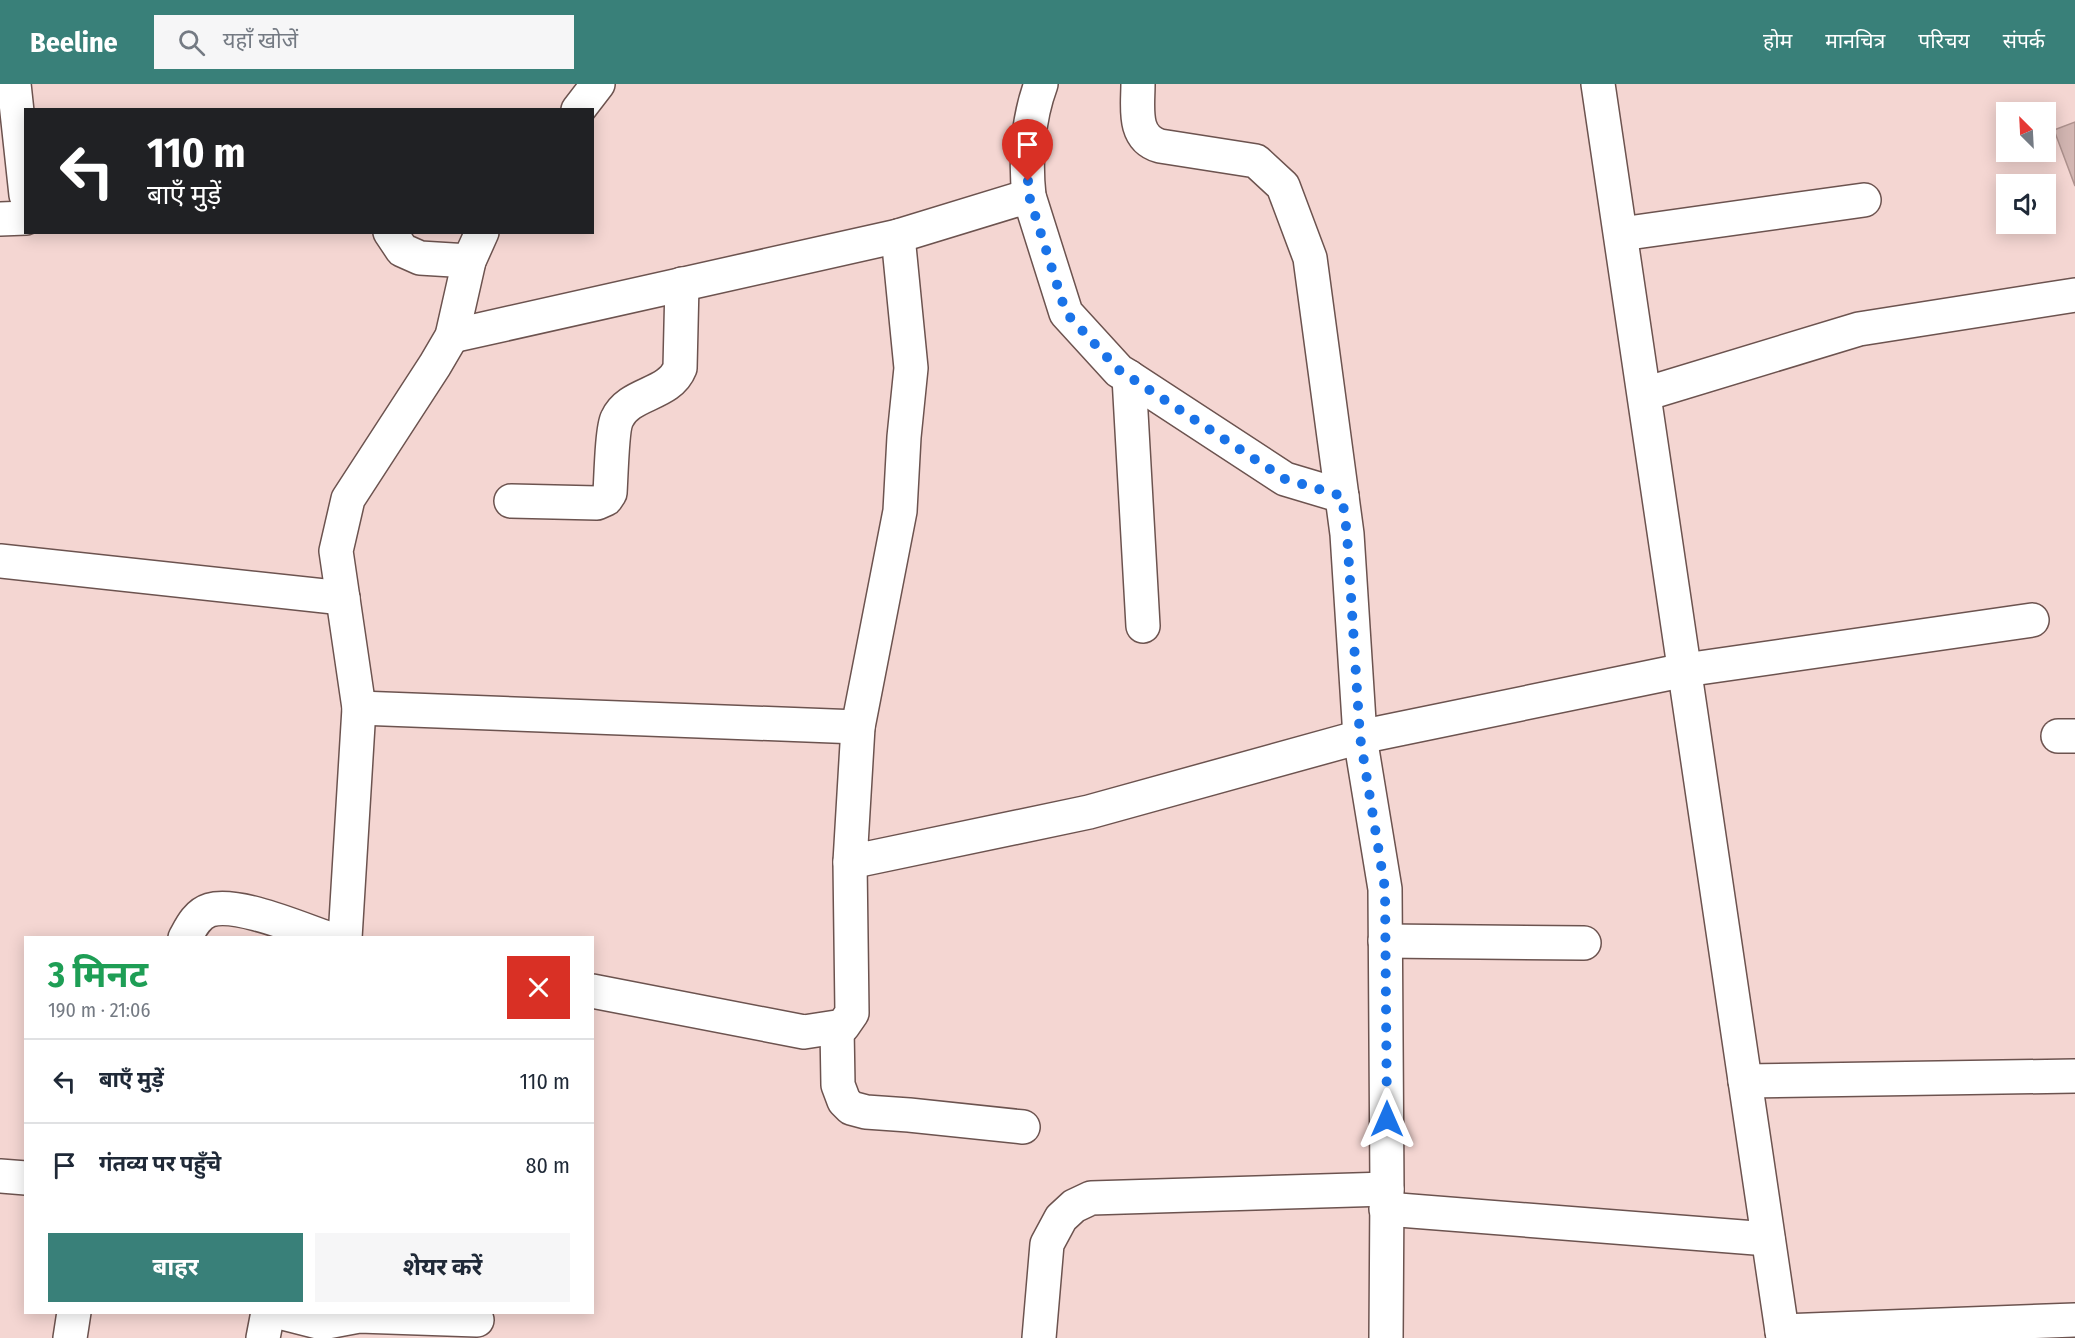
<!DOCTYPE html>
<html lang="hi">
<head>
<meta charset="utf-8">
<style>
	body { margin:0; font-family:"Fira Sans Condensed","Noto Sans Devanagari",sans-serif; background:#f6f6f7; color:#1f2937; height:100vh; display:flex; flex-direction:column; font-size:22px; white-space:nowrap }
	* { box-sizing:border-box; margin:0 }
	p { font-size:20px; color:#747a83 }
	.icon { flex:none; width:33px; height:33px; fill:none; stroke:currentColor; stroke-width:2; stroke-linecap:round; stroke-linejoin:round }
	.map { position:relative; flex:1; overflow:hidden }
	.panel { position:absolute; left:24px; top:852px; width:570px; height:378px; display:flex; flex-direction:column; background:#fff; border-radius:0px; box-shadow:0 3px 15px #0003 }
	.panel>* { flex:none }
	.hud { position:absolute; left:24px; top:24px; width:570px; height:126px; border-radius:0px; box-shadow:0 3px 15px #0003; background:#202124; color:#fff; overflow:hidden }
	.needle { width:39px; rotate:336deg }
	.buttons { position:absolute; left:1996px; top:18px; display:grid; gap:12px }
	.buttons a { display:grid; place-items:center; width:60px; height:60px; border-radius:0px; background:#fff; box-shadow:0 3px 15px #0003; font-size:30px }
	.pin { position:absolute; display:grid; place-items:center; width:51px; height:51px; color:#fff; margin:-62px -26px; border-radius:50% 50% 50% 0; rotate:-45deg; box-shadow:0 0 6px #0007 }
	.pin .icon { rotate:45deg }
	.me { position:absolute; width:66px; margin:-33px; rotate:0deg; stroke-linejoin:round; filter:drop-shadow(0 0 4px #0008) }
	.turn { display:flex; align-items:center; gap:21px; height:126px; padding:0 24px; font-size:27px }
	.turn .icon { width:78px; height:78px; stroke-width:2.5 }
	.turn b { display:block; font-size:42px; line-height:51px }
	.round { display:grid; place-items:center; flex:none; width:63px; height:63px; border-radius:0px; background:#f6f6f7 }
	.head { display:flex; align-items:center; justify-content:space-between; height:102px; padding:0 24px }
	h1 { font-size:36px; font-weight:700; line-height:45px; color:#1e9e55 }
	.action { display:flex; gap:12px; margin-top:auto; padding:12px 24px }
	.action a { flex:1; height:69px; border-radius:0px; background:#398079; color:#fff; font-size:24px; font-weight:700; line-height:69px; text-align:center }
	.action a+a { background:#f6f6f7; color:#1f2937 }
	ul { padding:0; list-style:none }
	li { display:flex; align-items:center; gap:18px; height:84px; padding:0 24px; border-top:2px solid #e0e1e3 }
	li div { flex:1 }
	li b { display:block; font-size:22px }
	li em { font-style:normal }
	header { display:flex; align-items:center; gap:36px; box-sizing:border-box; height:84px; padding:0 30px; background:#398079; color:#fff }
	header strong { font-size:28px }
	nav { display:flex; gap:33px; margin-inline-start:auto; font-size:21px }
	.search { width:420px; height:54px; background:#f6f6f7; display:flex; align-items:center; gap:15px; box-sizing:border-box; padding:0 21px; border-radius:0px; color:#747a83; font-size:22px }
	.map>svg:first-child { display:block }
	.building { fill:#d3b6b2; stroke:#ae928e; stroke-width:1.5 }
	.lines { fill:none; stroke-linecap:round; stroke-linejoin:round }
	.minor-casing { stroke:#6c534f; stroke-width:36 }
	.minor { stroke:#fff; stroke-width:33 }
	.route { stroke:#1a73e8; stroke-width:10; stroke-dasharray:0 18 }
</style>
</head>
<body>
<header>
<strong>Beeline</strong>
<div class="search"><svg class="icon" aria-label="search" viewBox="0 0 24 24"><circle cx="10" cy="10" r="6"/><path d="M15 15l6 6"/></svg>यहाँ खोजें</div>
<nav><a>होम</a><a>मानचित्र</a><a>परिचय</a><a>संपर्क</a></nav>
</header>
<div class="map">
<svg width="2075" height="1254" viewBox="0 0 2075 1254">
	<rect width="100%" height="100%" fill="#f4d6d2"/>
	<polygon class="building" points="2075,38 2075,102 2054,46"/>
	<g class="lines">
		<defs>
			<g id="minor">
				<polyline points="14,0 26,111"/>
				<path d="M1041,0C1028,35 1025,76 1029,112L1066,229L1119,287L1129,293L1285,395L1342,412"/>
				<path d="M1138,0C1138,23 1132,54 1160,62L1256,77L1283,102L1310,174L1347,450L1360,653L1385,805L1387,1105L1386,1254"/>
				<polyline points="1598,0 1783,1254"/>
				<polyline points="578,26 598,0"/>
				<polyline points="0,135 26,134"/>
				<polyline points="390,148 402,166 420,174 469,177"/>
				<polyline points="1621,150 1864,116"/>
				<polyline points="898,152 911,284 904,353 900,427 858,643 850,778 1089,728 1360,653 1685,586 2032,536"/>
				<polyline points="452,252 898,152 1029,112"/>
				<polyline points="1129,293 1143,542"/>
				<polyline points="1645,310 1859,245 2075,211"/>
				<path d="M511,417L597,419L606,415L610,409C611,394 612,345 617,335C629,308 669,312 680,284L682,200"/>
				<polyline points="0,477 343,514"/>
				<polyline points="359,624 858,643"/>
				<polyline points="2058,652 2075,652"/>
				<path d="M185,854C191,843 197,830 210,826C238,818 298,844 327,854"/>
				<polyline points="345,854 359,624 336,467 348,415 435,281 452,252 469,177 482,148"/>
				<polyline points="1385,857 1584,859"/>
				<polyline points="592,907 804,948 843,942 852,929 850,778"/>
				<polyline points="837,944 838,1001 844,1017 851,1024 866,1028 909,1031 1023,1043"/>
				<polyline points="1745,997 2075,992"/>
				<polyline points="0,1092 26,1094"/>
				<polyline points="1386,1125 1768,1155"/>
				<polyline points="279,1228 322,1239 359,1232 477,1236"/>
				<polyline points="1782,1247 2075,1236"/>
				<polyline points="70,1254 74,1228"/>
				<polyline points="263,1254 268,1228"/>
				<polyline points="1039,1254 1047,1160 1061,1134 1074,1122 1091,1114 1387,1105"/>
			</g>
		</defs>
		<use href="#minor" class="minor-casing"/>
		<use href="#minor" class="minor"/>
	</g>
	<g class="lines">
		<polyline class="route" points="1028,97 1029,112 1066,229 1119,286 1285,395 1342,412 1347,450 1360,653 1385,805 1387,1035"/>
	</g>
</svg>
<div class="buttons">
<a><svg class="needle" viewBox="-14 -14 28 28"><path d="M0-13l5 13h-10z" fill="#e53935"/><path d="M0 13l5-13h-10z" fill="#747a83"/></svg></a>
<a><svg class="icon" aria-label="sound" viewBox="0 0 24 24"><path d="M4 9h4l5-4v14l-5-4H4zM17 9q2 3 0 6"/></svg></a>
</div>
<div class="pin" style="left:1028px;top:97px;background:#d93025"><svg class="icon" aria-label="arrive" viewBox="0 0 24 24"><path d="M6 21V4h12l-3 4 3 4H6"/></svg></div>
<svg class="me" style="left:1387px;top:1035px" viewBox="-20 -20 40 40"><path d="M0-17L14 15 0 8-14 15z" fill="#1a73e8" stroke="#fff" stroke-width="4"/></svg>
<div class="hud">
<div class="turn"><svg class="icon" aria-label="left" viewBox="0 0 24 24"><path d="M17 20v-9H6M10 6l-5 5 5 5"/></svg><div><b>110 m</b>बाएँ मुड़ें</div></div>
</div>
<section class="panel">
<div class="head"><div><h1>3 मिनट</h1><p>190 m · 21:06</p></div><a class="round" style="background:#d93025;color:#fff"><svg class="icon" aria-label="close" viewBox="0 0 24 24"><path d="M6 6l12 12M18 6L6 18"/></svg></a></div>
<ul>
<li><svg class="icon" aria-label="left" viewBox="0 0 24 24"><path d="M17 20v-9H6M10 6l-5 5 5 5"/></svg><div><b>बाएँ मुड़ें</b></div><em>110 m</em></li>
<li><svg class="icon" aria-label="arrive" viewBox="0 0 24 24"><path d="M6 21V4h12l-3 4 3 4H6"/></svg><div><b>गंतव्य पर पहुँचे</b></div><em>80 m</em></li>
</ul>
<div class="action"><a>बाहर</a><a>शेयर करें</a></div>
</section>
</div>
</body>
</html>
